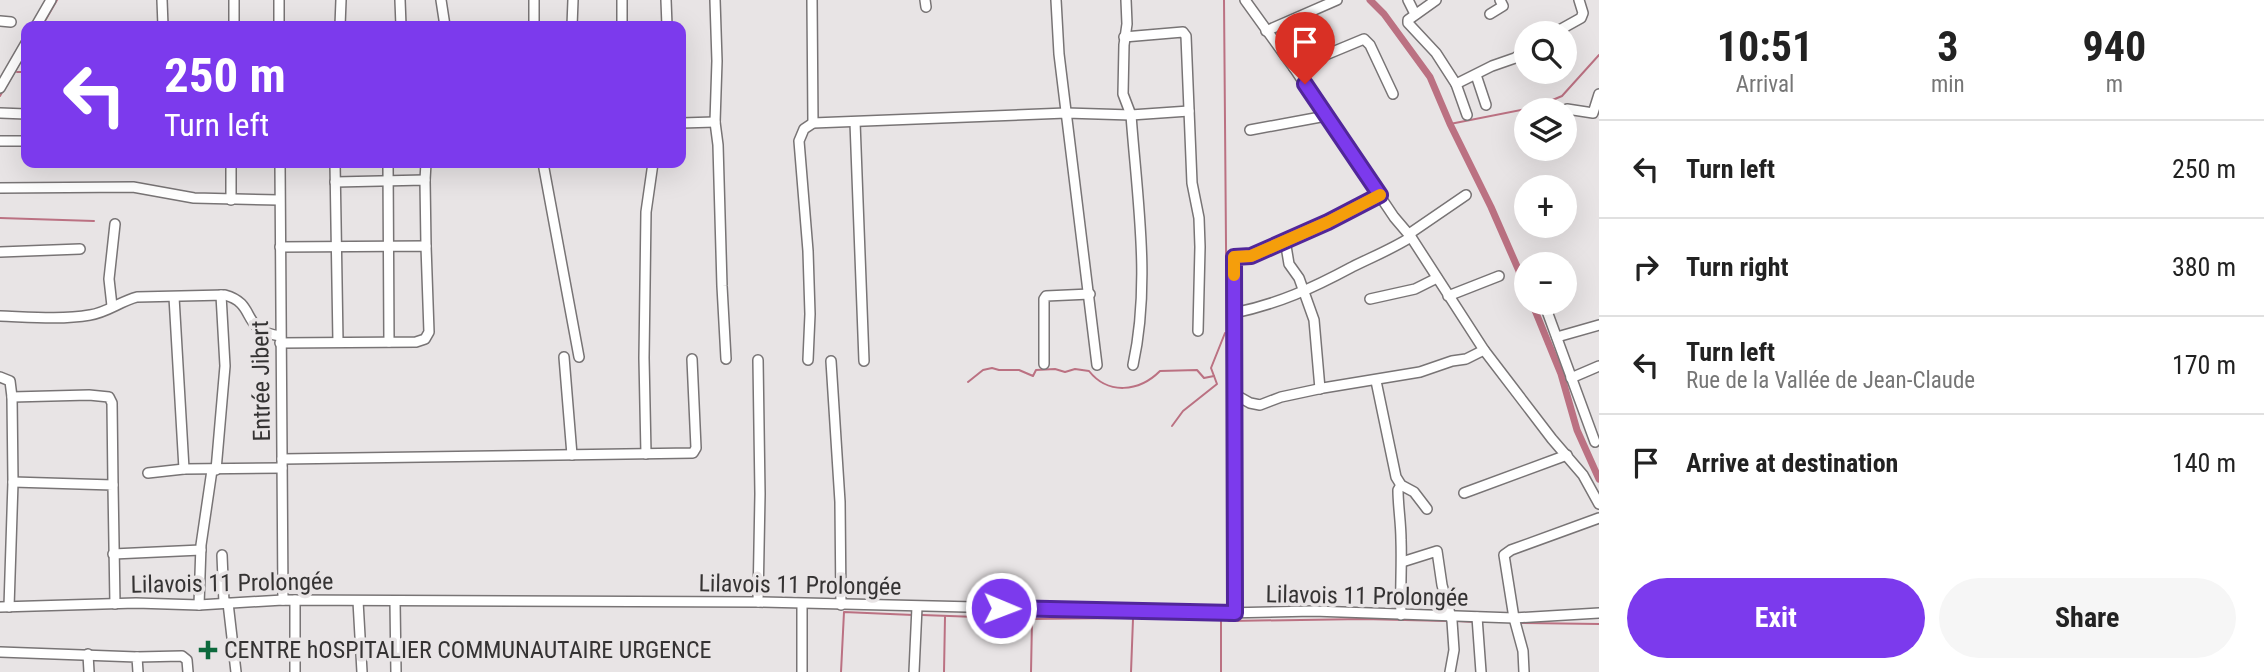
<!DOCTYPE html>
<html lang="en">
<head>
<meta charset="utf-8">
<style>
	body { margin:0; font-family:"Roboto Condensed",sans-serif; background:#f6f6f6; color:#222; height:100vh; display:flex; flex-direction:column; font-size:26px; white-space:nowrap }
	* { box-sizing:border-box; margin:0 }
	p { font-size:23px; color:#767676 }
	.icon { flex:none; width:38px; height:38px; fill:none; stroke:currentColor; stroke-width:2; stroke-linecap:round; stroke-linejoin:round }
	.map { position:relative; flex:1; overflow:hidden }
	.sheet { display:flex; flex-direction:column; background:#fff; width:665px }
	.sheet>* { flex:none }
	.banner { position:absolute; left:21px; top:21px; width:665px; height:147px; border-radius:14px; box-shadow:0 7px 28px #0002; background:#7c3aed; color:#fff; overflow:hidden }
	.controls { position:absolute; left:1514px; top:21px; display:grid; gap:14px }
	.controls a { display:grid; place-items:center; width:63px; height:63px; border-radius:50%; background:#fff; box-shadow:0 7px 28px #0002; font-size:35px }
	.pin { position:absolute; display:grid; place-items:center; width:60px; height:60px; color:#fff; margin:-72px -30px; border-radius:50% 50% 50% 0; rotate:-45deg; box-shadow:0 0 7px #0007 }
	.pin .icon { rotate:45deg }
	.me { position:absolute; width:77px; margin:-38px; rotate:91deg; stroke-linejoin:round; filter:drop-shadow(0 0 5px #0008) }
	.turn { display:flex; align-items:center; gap:24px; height:147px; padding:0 28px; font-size:32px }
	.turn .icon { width:91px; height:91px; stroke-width:2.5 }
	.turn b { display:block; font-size:49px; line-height:60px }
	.eta { display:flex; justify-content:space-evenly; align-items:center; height:119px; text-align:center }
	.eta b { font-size:42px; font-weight:700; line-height:49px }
	.primary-button { display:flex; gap:14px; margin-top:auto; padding:14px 28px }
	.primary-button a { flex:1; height:80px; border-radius:42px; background:#7c3aed; color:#fff; font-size:28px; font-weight:700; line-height:80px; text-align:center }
	.primary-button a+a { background:#f6f6f6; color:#222 }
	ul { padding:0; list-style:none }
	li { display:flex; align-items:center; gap:21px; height:98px; padding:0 28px; border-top:2px solid #e0e0e0 }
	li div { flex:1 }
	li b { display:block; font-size:26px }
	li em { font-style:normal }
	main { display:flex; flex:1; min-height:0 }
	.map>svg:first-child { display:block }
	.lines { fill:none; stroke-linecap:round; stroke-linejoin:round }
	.stream { stroke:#bb7182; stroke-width:2 }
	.canal { stroke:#bb7182; stroke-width:7 }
	.minor-casing { stroke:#787475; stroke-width:12 }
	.minor { stroke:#fff; stroke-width:9 }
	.route-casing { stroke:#51269a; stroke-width:18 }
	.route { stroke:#7c3aed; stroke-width:12 }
	.slow { stroke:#f59e0b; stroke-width:12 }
	.poi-dot { fill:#0c693c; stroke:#e8e4e5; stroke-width:2.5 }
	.labels { text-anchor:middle; stroke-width:7; stroke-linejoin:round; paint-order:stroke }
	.street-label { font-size:24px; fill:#353333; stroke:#e8e4e5 }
	.poi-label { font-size:24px; fill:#353333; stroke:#e8e4e5; text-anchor:start }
</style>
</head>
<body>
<main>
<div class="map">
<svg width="1599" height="672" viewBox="0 0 1599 672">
	<rect width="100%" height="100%" fill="#e8e4e5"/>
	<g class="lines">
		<g class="stream">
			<polyline points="1224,0 1229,609"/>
			<polyline points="42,26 57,0"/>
			<polyline points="17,72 26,72"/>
			<polyline points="7,85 26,52"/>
			<polyline points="0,96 4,89"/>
			<polyline points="1450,124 1536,107 1562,96 1599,55"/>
			<polyline points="0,218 94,221"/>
			<path d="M968,382L983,370L992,368L999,370H1019L1033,376L1036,370L1055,369L1065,372L1075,369L1089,371C1108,395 1139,392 1160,371L1197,370L1204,378L1214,376"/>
			<polyline points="1172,426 1183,411 1217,384 1211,368 1225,333"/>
			<polyline points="922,615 1032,619 1210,617"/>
			<polyline points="1222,617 1229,621 1363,619 1447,621"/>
			<polyline points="1456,621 1475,622"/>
			<polyline points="1481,622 1510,622"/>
			<polyline points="1519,623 1599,624"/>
			<polyline points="841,672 844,612 913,615"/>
			<polyline points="944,672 945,617"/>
			<polyline points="1031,672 1032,621"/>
			<polyline points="1131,672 1133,619"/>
			<polyline points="1221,672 1221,617"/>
		</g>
		<g class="canal">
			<polyline points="1370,0 1384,14 1430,77 1450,124 1491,207 1526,287"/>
			<polyline points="1532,303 1561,374 1577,430 1599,479"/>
		</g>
		<defs>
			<g id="minor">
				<polyline points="162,0 163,26"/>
				<polyline points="279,0 279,26"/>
				<polyline points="400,0 401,26"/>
				<polyline points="441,0 445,26"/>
				<polyline points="666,0 667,26"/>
				<polyline points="715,0 717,61 715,122 718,145 722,286 726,359"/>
				<polyline points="812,0 813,123"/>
				<polyline points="925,0 926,7"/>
				<polyline points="1056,0 1059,54 1097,365"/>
				<path d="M1126,0L1127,24L1124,45L1123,94L1131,115C1137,197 1151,283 1133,365"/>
				<polyline points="1245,0 1294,68 1394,217 1411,237 1484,350 1552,439 1583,475 1599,504"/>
				<polyline points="1408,0 1415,14"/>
				<polyline points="1436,0 1408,20 1408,23 1436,53 1456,84 1467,115"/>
				<polyline points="1490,14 1503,6 1500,0"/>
				<polyline points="0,21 11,22"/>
				<polyline points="36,26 51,0"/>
				<polyline points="234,26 234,0"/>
				<polyline points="340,26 341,0"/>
				<polyline points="534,26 534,0"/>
				<polyline points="572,26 573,0"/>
				<polyline points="622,26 622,0"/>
				<polyline points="1266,31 1337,0"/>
				<polyline points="1554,33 1581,18 1583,13 1579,0"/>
				<polyline points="1124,37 1183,32 1186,36 1192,183 1199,218 1200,247 1198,331"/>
				<polyline points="1294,68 1364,39 1370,45 1393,94"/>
				<polyline points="1476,75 1486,105"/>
				<polyline points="1456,84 1492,66 1515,58 1526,50"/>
				<polyline points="0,88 26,43"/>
				<polyline points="1564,111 1567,109 1593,113 1599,94"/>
				<polyline points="0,113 26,114"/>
				<polyline points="855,122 864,361"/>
				<polyline points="681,123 715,122"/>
				<polyline points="1250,130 1326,116"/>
				<polyline points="0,141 26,141"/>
				<polyline points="231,163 231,200"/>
				<polyline points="280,163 283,600"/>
				<polyline points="335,163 338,342"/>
				<polyline points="388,163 389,342"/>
				<polyline points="543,163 579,357"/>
				<polyline points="425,180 426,163"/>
				<polyline points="335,182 425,180 426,246"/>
				<polyline points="0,188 133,187 194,198 279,200"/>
				<polyline points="1409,234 1466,195"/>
				<polyline points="1285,240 1289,264 1299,278 1314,320 1320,389"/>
				<polyline points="280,247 426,246 429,332 425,339 416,342 280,343"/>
				<polyline points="0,252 80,249"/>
				<polyline points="1448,296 1499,276"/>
				<polyline points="174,297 184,469"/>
				<polyline points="1370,299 1415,289 1437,278"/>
				<polyline points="1544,303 1595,442"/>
				<polyline points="112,306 109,279 115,224"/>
				<path d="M1234,313C1278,304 1313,288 1352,267C1372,257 1392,249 1411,237"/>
				<path d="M0,316C29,317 61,320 90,315C106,313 121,301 137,297L225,295C258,304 239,330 280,336"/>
				<polyline points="1557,337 1599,325"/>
				<polyline points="564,357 572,455"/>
				<polyline points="758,360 760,494 758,602"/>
				<polyline points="808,360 810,314 808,251 799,141 804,129 813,123 1066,113 1131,115 1189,111"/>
				<polyline points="831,361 840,502 841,605"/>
				<polyline points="1044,364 1044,299 1046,296 1090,294"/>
				<polyline points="0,377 10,381 12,397 13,482 9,607"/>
				<polyline points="1571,378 1599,366"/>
				<polyline points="1376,381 1396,477 1401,485 1414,492 1427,509"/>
				<polyline points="1234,394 1250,403 1260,405 1281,397 1323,388 1420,372 1452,361 1466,359 1484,350"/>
				<polyline points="12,397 89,395 109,397 112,403 113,485"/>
				<polyline points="646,454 644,358 646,212 653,163"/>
				<polyline points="282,459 693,453 696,448 692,359"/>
				<polyline points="216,470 225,366 221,295"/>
				<polyline points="148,473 184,469 282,468"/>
				<polyline points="13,482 113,485 115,604"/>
				<polyline points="1464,493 1567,455"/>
				<polyline points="113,554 201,550"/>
				<polyline points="222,555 224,603"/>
				<polyline points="1402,562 1437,551 1442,585 1452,621 1454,650 1450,672"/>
				<polyline points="295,600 295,672"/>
				<polyline points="358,601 362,672"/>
				<polyline points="395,601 396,672"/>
				<polyline points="228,603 236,672"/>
				<polyline points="199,605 201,545 212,470"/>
				<polyline points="0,607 136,603 199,605 283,600 758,602 1225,613 1313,611 1514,618 1599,613"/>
				<polyline points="1235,613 1234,257 1251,256 1327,222 1380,195"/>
				<path d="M1401,615C1400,590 1402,565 1401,540C1401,523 1398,506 1398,490L1401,485"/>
				<polyline points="1477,617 1481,672"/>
				<polyline points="0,652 137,657 138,672"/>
				<polyline points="88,654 89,672"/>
				<polyline points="137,657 182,656 187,660 188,672"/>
				<polyline points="802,672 802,604"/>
				<polyline points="914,672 917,607"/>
				<polyline points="1524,672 1523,651 1514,618 1504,555 1511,550 1599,518"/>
			</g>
		</defs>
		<use href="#minor" class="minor-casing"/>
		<use href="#minor" class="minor"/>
	</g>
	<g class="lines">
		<defs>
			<polyline id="route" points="1001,608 1235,613 1234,257 1251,256 1328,222 1380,195 1305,84"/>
		</defs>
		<use href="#route" class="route-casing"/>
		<use href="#route" class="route"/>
		<polyline class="slow" points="1234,275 1234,257 1251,256 1328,222 1380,195"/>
	</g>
	<path class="poi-dot" d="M204.5 639.5h7v7h7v7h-7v7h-7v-7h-7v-7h7z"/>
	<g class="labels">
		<g class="street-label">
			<text transform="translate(261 381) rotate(-91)" y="8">Entrée Jibert</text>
			<text transform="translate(232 583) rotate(-1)" y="8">Lilavois 11 Prolongée</text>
			<text transform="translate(800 585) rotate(1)" y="8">Lilavois 11 Prolongée</text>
			<text transform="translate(1367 596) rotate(1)" y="8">Lilavois 11 Prolongée</text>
		</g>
		<g class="poi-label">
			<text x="224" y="658">CENTRE hOSPITALIER COMMUNAUTAIRE URGENCE</text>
		</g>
	</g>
</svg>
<div class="controls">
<a><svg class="icon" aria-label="search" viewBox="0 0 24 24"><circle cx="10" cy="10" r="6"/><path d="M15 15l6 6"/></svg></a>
<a><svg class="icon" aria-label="layers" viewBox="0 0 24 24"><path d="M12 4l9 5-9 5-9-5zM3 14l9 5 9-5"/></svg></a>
<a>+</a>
<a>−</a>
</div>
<div class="pin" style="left:1305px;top:84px;background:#d93025"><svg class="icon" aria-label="arrive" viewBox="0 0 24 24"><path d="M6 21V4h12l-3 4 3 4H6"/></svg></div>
<svg class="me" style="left:1001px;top:608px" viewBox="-20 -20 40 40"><circle r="17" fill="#7c3aed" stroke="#fff" stroke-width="3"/><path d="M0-11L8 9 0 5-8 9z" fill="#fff"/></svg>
<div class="banner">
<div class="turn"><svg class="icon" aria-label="left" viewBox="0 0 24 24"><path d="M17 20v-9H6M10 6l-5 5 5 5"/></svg><div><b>250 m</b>Turn left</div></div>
</div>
</div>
<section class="sheet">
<div class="eta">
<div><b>10:51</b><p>Arrival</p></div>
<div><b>3</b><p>min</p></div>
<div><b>940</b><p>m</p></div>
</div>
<ul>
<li><svg class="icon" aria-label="left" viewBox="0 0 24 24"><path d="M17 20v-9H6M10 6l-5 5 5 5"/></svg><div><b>Turn left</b></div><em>250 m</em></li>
<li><svg class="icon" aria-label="right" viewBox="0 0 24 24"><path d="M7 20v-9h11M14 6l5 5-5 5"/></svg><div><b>Turn right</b></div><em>380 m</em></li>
<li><svg class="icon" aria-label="left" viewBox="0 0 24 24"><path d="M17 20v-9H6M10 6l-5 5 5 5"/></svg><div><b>Turn left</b><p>Rue de la Vallée de Jean-Claude</p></div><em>170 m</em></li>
<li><svg class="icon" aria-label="arrive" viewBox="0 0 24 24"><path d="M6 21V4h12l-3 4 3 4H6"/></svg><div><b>Arrive at destination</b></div><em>140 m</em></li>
</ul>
<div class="primary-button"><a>Exit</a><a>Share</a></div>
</section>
</main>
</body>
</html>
